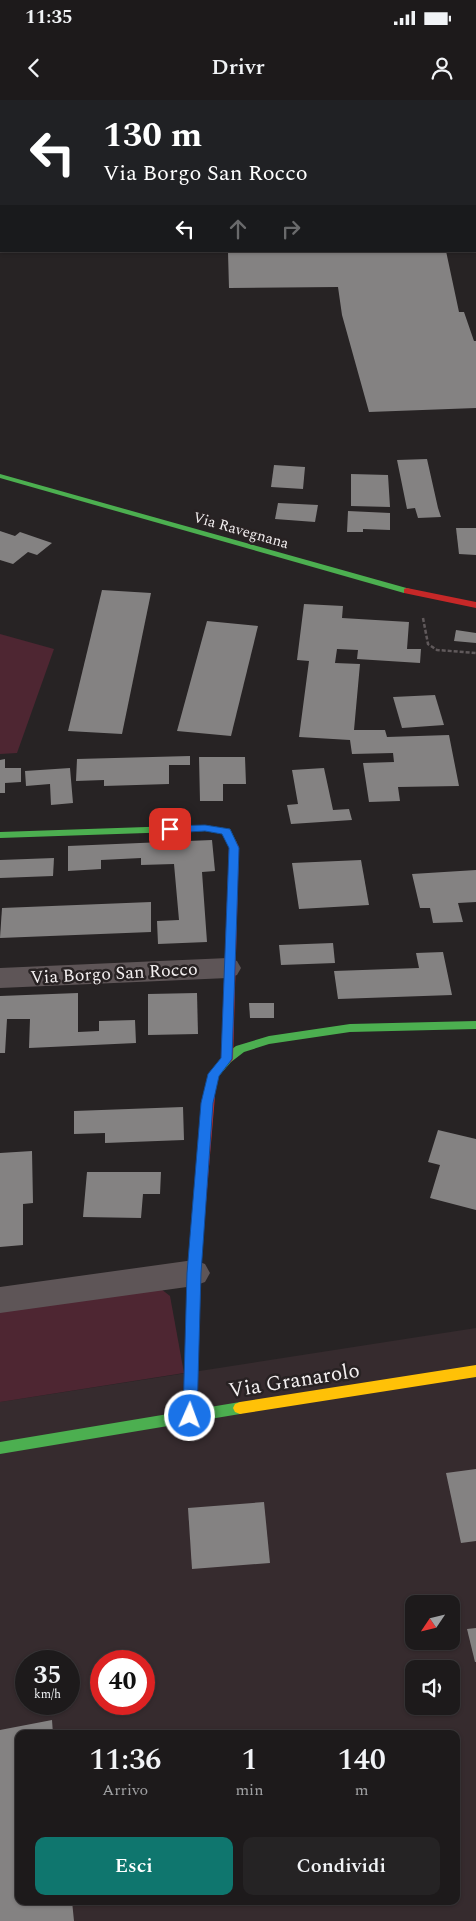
<!DOCTYPE html>
<html lang="it">
<head>
<meta charset="utf-8">
<style>
	body { margin:0; font-family:Spectral,serif; background:#252324; color:#f1f3f6; height:100vh; display:flex; flex-direction:column; font-size:19px; white-space:nowrap }
	* { box-sizing:border-box; margin:0 }
	p { font-size:16px; color:#a0a1a3 }
	.icon { flex:none; width:28px; height:28px; fill:none; stroke:currentColor; stroke-width:2; stroke-linecap:round; stroke-linejoin:round }
	.map { position:relative; flex:1; overflow:hidden }
	.drawer { position:absolute; left:15px; top:1630px; width:445px; height:175px; display:flex; flex-direction:column; background:#1d1a1b; border-radius:10px; box-shadow:0 1px 4px #0004,0 0 0 1px #3b383a }
	.drawer>* { flex:none }
	.top-card { position:absolute; left:0px; top:0px; width:476px; height:152px; box-shadow:0 1px 4px #0004,0 0 0 1px #3b383a; background:#202124; color:#fff; overflow:hidden }
	.needle { width:32px; rotate:235deg }
	.controls { position:absolute; left:405px; top:1495px; display:grid; gap:10px }
	.controls a { display:grid; place-items:center; width:55px; height:55px; border-radius:10px; background:#1d1a1b; box-shadow:0 1px 4px #0004,0 0 0 1px #3b383a; font-size:25px }
	.speed { position:absolute; left:15px; top:1550px; display:flex; gap:10px; font-size:25px; font-weight:700; text-align:center }
	.speed>* { display:grid; place-content:center; width:65px; height:65px; border-radius:50%; background:#1d1a1b; box-shadow:0 1px 4px #0004,0 0 0 1px #3b383a; line-height:1 }
	.speed small { font-size:12px; font-weight:400 }
	.speed .limit { border:8px solid #d22; background:#fff; color:#111 }
	.pin { position:absolute; display:grid; place-items:center; width:42px; height:42px; color:#fff; margin:-21px; border-radius:10px; box-shadow:0 2px 8px #0006 }
	.me { position:absolute; width:55px; margin:-28px; rotate:2deg; stroke-linejoin:round; filter:drop-shadow(0 0 4px #0008) }
	.turn { display:flex; align-items:center; gap:18px; height:105px; padding:0 20px; font-size:22px }
	.turn .icon { width:65px; height:65px; stroke-width:2.5 }
	.turn b { display:block; font-size:35px; line-height:42px }
	.lanes { display:flex; align-items:center; height:48px; padding:0 20px; background:#0003; justify-content:center; gap:25px; direction:ltr }
	.lanes .off { opacity:.35 }
	.eta { display:flex; justify-content:space-evenly; align-items:center; height:85px; text-align:center }
	.eta b { font-size:30px; font-weight:600; line-height:35px }
	.primary-button { display:flex; gap:10px; margin-top:auto; padding:10px 20px }
	.primary-button a { flex:1; height:58px; border-radius:10px; background:#0f766e; color:#fff; font-size:20px; font-weight:600; line-height:58px; text-align:center }
	.primary-button a+a { background:#252324; color:#f1f3f6 }
	.status { display:flex; justify-content:space-between; align-items:center; height:35px; padding:0 25px; background:#1d1a1b; direction:ltr }
	.status svg { height:14px; fill:currentColor }
	header { display:flex; justify-content:space-between; align-items:center; height:65px; padding:0 20px; background:#1d1a1b; font-size:22px; font-weight:600 }
	.map>svg:first-child { display:block }
	.built { fill:#362b2e; fill-rule:evenodd }
	.green { fill:#4e2632 }
	.building { fill:#848282 }
	.lines { fill:none; stroke-linecap:round; stroke-linejoin:round }
	.path { stroke:#60595b; stroke-width:2.5; stroke-dasharray:4 2; stroke-linecap:butt }
	.street { fill:#5e5557; fill-rule:evenodd }
	.fast { fill:#4caf50; fill-rule:evenodd }
	.slow { fill:#ffc107; fill-rule:evenodd }
	.jam { fill:#c62828; fill-rule:evenodd }
	.rail { stroke:#5e595a; stroke-width:2 }
	.route { fill:#1a73e8; stroke:#114b97 }
	.labels { text-anchor:middle; stroke-width:5; stroke-linejoin:round; paint-order:stroke }
	.far-street-label { font-size:15px; fill:#f3eff0; stroke:#282223 }
	.street-label { font-size:18px; fill:#f3eff0; stroke:#282223 }
	.near-street-label { font-size:21px; fill:#f3eff0; stroke:#282223 }
</style>
</head>
<body>
<div class="status"><b>11:35</b><svg viewBox="0 0 49 12"><path d="M0 12V9h3v3zM5 12V6h3v6zM10 12V3h3v9zM15 12V0h3v12zM26 1h20v11H26zM47 4h2v5h-2z"/></svg></div>
<header><svg class="icon" aria-label="back" viewBox="0 0 24 24"><path d="M15 5l-7 7 7 7"/></svg>Drivr<svg class="icon" aria-label="person" viewBox="0 0 24 24"><circle cx="12" cy="8" r="4"/><path d="M4 21q1-7 8-7t8 7"/></svg></header>
<div class="map">
<svg width="476" height="1821" viewBox="0 0 476 1821">
	<rect width="100%" height="100%" fill="#272324"/>
	<g class="built">
		<polygon points="236,0 448,0 210,1"/>
		<path d="M476,1228V1821H0V1302ZM414,1504H451V1541H414ZM26,1561H69V1604H26ZM101,1561H144V1604H101ZM414,1569H451V1606H414ZM19,1634H456V1801H19Z"/>
	</g>
	<g class="green">
		<polygon points="0,534 54,549 17,653 0,654"/>
		<polygon points="161,1189 170,1196 184,1273 0,1302 0,1212"/>
	</g>
	<g class="building">
		<polygon points="446,151 459,212 464,212 474,241 476,241 476,308 369,312 342,215 338,187 229,188 228,152"/>
		<polygon points="427,359 438,408 441,417 418,418 415,408 407,409 397,360"/>
		<polygon points="274,365 305,367 303,389 271,387"/>
		<polygon points="351,374 388,375 390,407 351,406"/>
		<polygon points="278,403 318,405 315,422 275,419"/>
		<polygon points="348,411 390,413 390,430 363,429 363,432 347,432"/>
		<polygon points="456,428 476,428 476,455 459,454"/>
		<polygon points="0,431 15,436 20,432 52,443 37,455 28,452 13,464 0,460"/>
		<polygon points="102,490 151,493 122,634 68,631"/>
		<polygon points="304,504 343,506 342,518 409,522 407,549 421,549 420,563 357,559 358,550 337,549 335,563 360,564 354,630 385,630 387,637 449,635 459,686 398,687 400,701 369,702 363,663 394,662 393,653 352,654 350,640 299,637 309,561 297,560"/>
		<polygon points="207,521 258,526 231,636 177,631"/>
		<polygon points="456,530 476,533 476,543 454,541"/>
		<polygon points="435,595 444,625 402,628 393,597"/>
		<polygon points="190,656 190,665 169,665 169,684 104,686 104,680 76,681 77,659"/>
		<polygon points="199,657 245,657 246,684 223,684 223,701 200,701"/>
		<polygon points="5,659 5,668 21,668 21,682 5,683 5,693 0,693 0,660"/>
		<polygon points="70,668 73,703 51,705 50,684 26,686 25,671"/>
		<polygon points="324,668 333,710 349,709 352,720 291,724 287,705 298,704 292,670"/>
		<polygon points="212,740 215,771 202,772 207,842 158,844 157,821 179,820 174,764 141,765 141,758 101,760 101,769 68,771 68,746"/>
		<polygon points="54,758 53,776 0,778 0,760"/>
		<polygon points="361,760 369,805 299,809 292,763"/>
		<polygon points="476,770 476,802 458,803 463,822 433,823 430,808 420,808 412,774"/>
		<polygon points="151,802 151,832 0,838 2,808"/>
		<polygon points="333,843 335,863 281,865 279,845"/>
		<polygon points="443,852 452,895 338,899 334,871 419,868 416,853"/>
		<polygon points="78,893 78,932 99,931 99,921 135,920 136,943 29,948 30,919 7,919 5,953 0,953 0,896"/>
		<polygon points="197,893 198,934 148,935 148,894"/>
		<polygon points="249,903 274,903 274,918 250,918"/>
		<polygon points="183,1007 184,1040 105,1043 105,1033 74,1034 74,1011"/>
		<polygon points="438,1030 476,1039 476,1110 430,1098 440,1065 428,1062"/>
		<polygon points="32,1051 33,1103 23,1104 23,1145 0,1147 0,1053"/>
		<polygon points="87,1072 161,1072 160,1094 143,1094 141,1118 83,1117"/>
		<polygon points="476,1369 476,1441 461,1443 446,1373"/>
		<polygon points="264,1402 270,1463 192,1469 188,1408"/>
		<polygon points="476,1528 476,1562 475,1562 467,1529"/>
		<polygon points="52,1620 53,1634 19,1634 19,1801 72,1801 74,1821 0,1821 0,1630"/>
	</g>
	<g class="lines">
		<polyline class="path" points="423,518 428,544 437,550 476,553"/>
		<g class="street">
			<polygon points="228,858 237,861 241,868 237,875 228,878 0,888 0,868"/>
			<polygon points="194,1160 205,1164 210,1173 205,1182 194,1186 0,1213 0,1187"/>
		</g>
		<g class="fast">
			<polygon points="0,374 410,489 411,491 410,493 404,493 0,378"/>
			<polygon points="205,725 230,729 237,743 236,745 228,745 222,734 205,731 0,738 0,732"/>
			<polygon points="476,921 476,929 350,932 269,944 244,952 231,962 219,976 213,999 205,999 203,996 208,975 223,956 236,946 269,936 350,924"/>
			<polygon points="240,1302 245,1304 247,1308 245,1312 240,1314 0,1354 0,1342"/>
		</g>
		<polygon class="slow" points="476,1265 476,1277 240,1314 235,1312 233,1308 235,1304 240,1302"/>
		<g class="jam">
			<polygon points="407,488 476,502 476,508 404,493 404,489"/>
			<polygon points="232,740 236,741 239,747 233,959 231,962 223,962 221,959 229,747 227,743"/>
			<polygon points="209,991 213,993 215,996 200,1173 197,1316 195,1320 190,1322 185,1320 183,1316 188,1173 203,996 205,993"/>
		</g>
		<polyline class="rail" points="395,1 418,0"/>
	</g>
	<polygon class="route" points="205,725 230,729 239,748 232,959 219,976 213,1003 201,1173 197,1316 195,1320 190,1322 185,1320 183,1316 187,1173 201,1003 208,974 221,958 229,748 222,734 205,731 170,733 164,729 170,726"/>
	<g class="labels">
		<g class="far-street-label">
			<text transform="translate(241 430) rotate(16)" y="5">Via Ravegnana</text>
		</g>
		<g class="street-label">
			<text transform="translate(114 873) rotate(-3)" y="6">Via Borgo San Rocco</text>
		</g>
		<g class="near-street-label">
			<text transform="translate(294 1280) rotate(-9)" y="7">Via Granarolo</text>
		</g>
	</g>
</svg>
<div class="controls">
<a><svg class="needle" viewBox="-14 -14 28 28"><path d="M0-13l5 13h-10z" fill="#e53935"/><path d="M0 13l5-13h-10z" fill="#a0a1a3"/></svg></a>
<a><svg class="icon" aria-label="sound" viewBox="0 0 24 24"><path d="M4 9h4l5-4v14l-5-4H4zM17 9q2 3 0 6"/></svg></a>
</div>
<div class="speed"><div>35<small>km/h</small></div><div class="limit">40</div></div>
<div class="pin" style="left:170px;top:729px;background:#d93025"><svg class="icon" aria-label="arrive" viewBox="0 0 24 24"><path d="M6 21V4h12l-3 4 3 4H6"/></svg></div>
<svg class="me" style="left:190px;top:1316px" viewBox="-20 -20 40 40"><circle r="17" fill="#1a73e8" stroke="#fff" stroke-width="3"/><path d="M0-11L8 9 0 5-8 9z" fill="#fff"/></svg>
<div class="top-card">
<div class="turn"><svg class="icon" aria-label="left" viewBox="0 0 24 24"><path d="M17 20v-9H6M10 6l-5 5 5 5"/></svg><div><b>130 m</b>Via Borgo San Rocco</div></div>
<div class="lanes"><svg class="icon" aria-label="left" viewBox="0 0 24 24"><path d="M17 20v-9H6M10 6l-5 5 5 5"/></svg><svg class="icon off" aria-label="ahead" viewBox="0 0 24 24"><path d="M12 20V5M6 11l6-6 6 6"/></svg><svg class="icon off" aria-label="right" viewBox="0 0 24 24"><path d="M7 20v-9h11M14 6l5 5-5 5"/></svg></div>
</div>
<section class="drawer">
<div class="eta">
<div><b>11:36</b><p>Arrivo</p></div>
<div><b>1</b><p>min</p></div>
<div><b>140</b><p>m</p></div>
</div>
<div class="primary-button"><a>Esci</a><a>Condividi</a></div>
</section>
</div>
</body>
</html>
